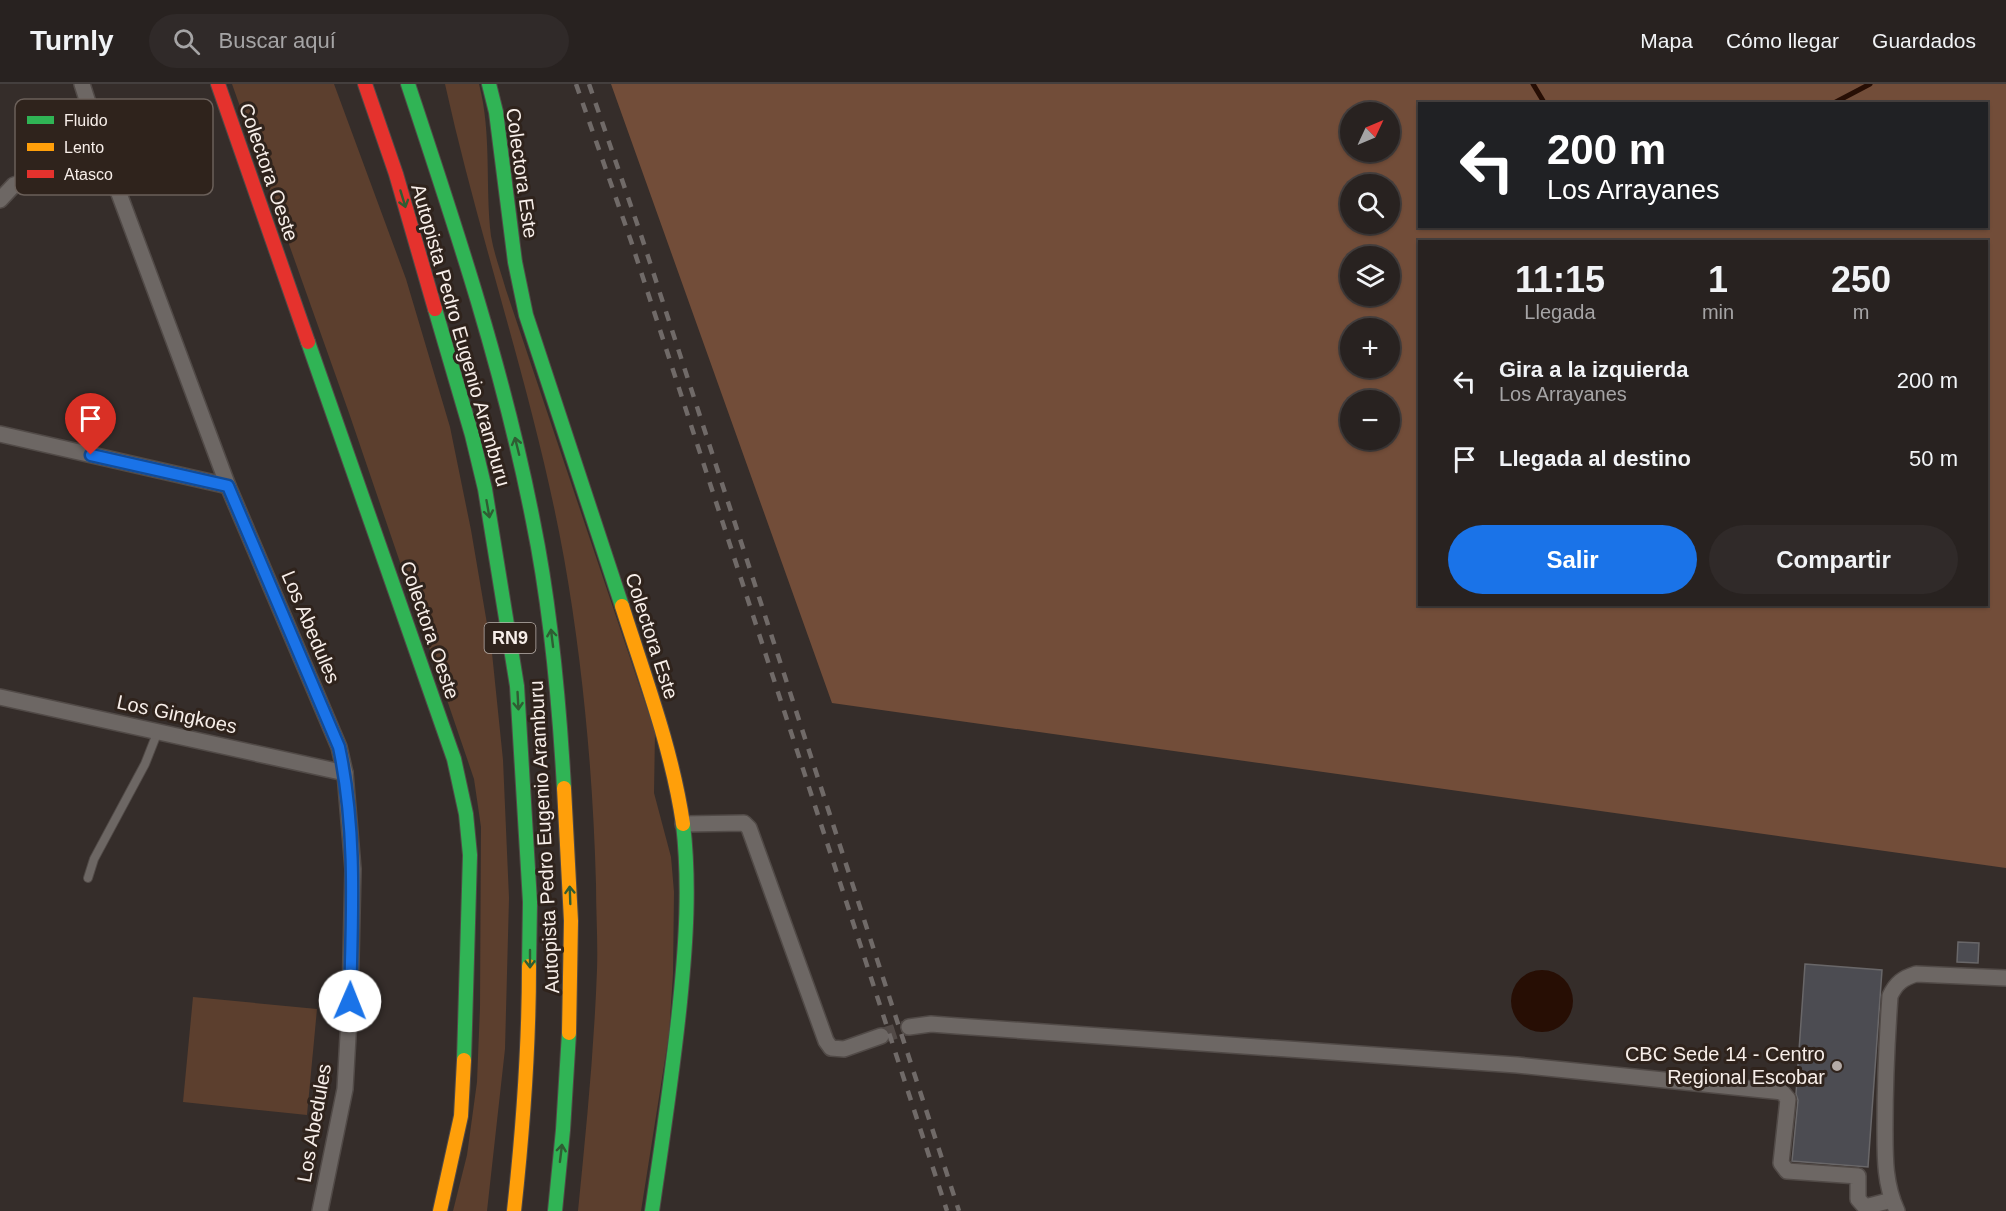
<!DOCTYPE html>
<html lang="es">
<head>
<meta charset="utf-8">
<style>
	body { margin:0; font-family:Arial,sans-serif; background:#302a29; color:#f1f3f6; height:100vh; display:flex; flex-direction:column; font-size:22px; white-space:nowrap }
	* { box-sizing:border-box; margin:0 }
	p { font-size:20px; color:#a5a4a5 }
	.icon { flex:none; width:33px; height:33px; fill:none; stroke:currentColor; stroke-width:2; stroke-linecap:round; stroke-linejoin:round }
	.map { position:relative; flex:1; overflow:hidden }
	.panel { position:absolute; left:1418px; top:156px; width:570px; height:366px; display:flex; flex-direction:column; background:#282220; border-radius:0px; box-shadow:0 2px 4px #0004,0 0 0 2px #443f3e }
	.panel>* { flex:none }
	.top-card { position:absolute; left:1418px; top:18px; width:570px; height:126px; border-radius:0px; box-shadow:0 2px 4px #0004,0 0 0 2px #443f3e; background:#202124; color:#fff; overflow:hidden }
	.needle { width:39px; rotate:46deg }
	.fabs { position:absolute; left:1340px; top:18px; display:grid; gap:12px }
	.fabs a { display:grid; place-items:center; width:60px; height:60px; border-radius:50%; background:#282220; box-shadow:0 2px 4px #0004,0 0 0 2px #443f3e; font-size:30px }
	.pin { position:absolute; display:grid; place-items:center; width:51px; height:51px; color:#fff; margin:-62px -26px; border-radius:50% 50% 50% 0; rotate:-45deg; box-shadow:0 0 6px #0007 }
	.pin .icon { rotate:45deg }
	.me { position:absolute; width:66px; margin:-33px; rotate:1deg; stroke-linejoin:round; filter:drop-shadow(0 0 4px #0008) }
	.turn { display:flex; align-items:center; gap:21px; height:126px; padding:0 30px; font-size:27px }
	.turn .icon { width:78px; height:78px; stroke-width:2.5 }
	.turn b { display:block; font-size:42px; line-height:51px }
	.eta { display:flex; justify-content:space-evenly; align-items:center; height:102px; text-align:center }
	.eta b { font-size:36px; font-weight:800; line-height:42px }
	.cta { display:flex; gap:12px; margin-top:auto; padding:12px 30px }
	.cta a { flex:1; height:69px; border-radius:36px; background:#1a73e8; color:#fff; font-size:24px; font-weight:800; line-height:69px; text-align:center }
	.cta a+a { background:#302a29; color:#f1f3f6 }
	ul { padding:0; list-style:none }
	li { display:flex; align-items:center; gap:18px; height:78px; padding:0 30px }
	li div { flex:1 }
	li b { display:block; font-size:22px }
	li em { font-style:normal }
	header { display:flex; align-items:center; gap:36px; box-sizing:border-box; height:84px; padding:0 30px; background:#282220; border-bottom:2px solid #443f3e }
	header strong { font-size:28px }
	nav { display:flex; gap:33px; margin-inline-start:auto; font-size:21px }
	.search { width:420px; height:54px; background:#302a29; display:flex; align-items:center; gap:15px; box-sizing:border-box; padding:0 21px; border-radius:33px; color:#a5a4a5; font-size:22px }
	.map>svg:first-child { display:block }
	.green { fill:#5c3f2e }
	.forest { fill:#724d39; fill-rule:evenodd }
	.water { fill:#270e04 }
	.lines { fill:none; stroke-linecap:round; stroke-linejoin:round }
	.stream { stroke:#270e04; stroke-width:5 }
	.building { fill:#4c4c52; stroke:#696769; stroke-width:1.5 }
	.street-tunnel { stroke:#524a47; stroke-width:15; stroke-dasharray:15 8; stroke-linecap:butt }
	.lane-casing { stroke:#514a47; stroke-width:10 }
	.street-casing { stroke:#514a47; stroke-width:18 }
	.fast-casing { stroke:#514a47; stroke-width:16 }
	.slow-casing { stroke:#514a47; stroke-width:16 }
	.jam-casing { stroke:#514a47; stroke-width:16 }
	.lane { stroke:#6d6764; stroke-width:8 }
	.street { stroke:#6d6764; stroke-width:15 }
	.fast { stroke:#30b455; stroke-width:14 }
	.slow { stroke:#ff9f0a; stroke-width:14 }
	.jam { stroke:#e5322d; stroke-width:14 }
	.rail { stroke:#706a68; stroke-width:4.5; stroke-dasharray:10 10; stroke-linecap:butt }
	.oneway { stroke:#2f5d33 }
	.route-casing { stroke:#114b97; stroke-width:15 }
	.route { stroke:#1a73e8; stroke-width:10 }
	.poi-dot { fill:#b3aaa6; stroke:#2f231c; stroke-width:2 }
	.labels { text-anchor:middle; stroke-width:6; stroke-linejoin:round; paint-order:stroke }
	.shield { fill:#2f231c; stroke:#bbb1ac; stroke-width:1.5 }
	.shield-label { font-size:18px; font-weight:bold; fill:#f7eee9 }
	.street-label { font-size:20px; fill:#f7eee9; stroke:#2f231c }
	.poi-label { font-size:20px; fill:#f7eee9; stroke:#2f231c; text-anchor:end }
	.key { fill:#2f231c; stroke:#6b605a; stroke-width:1.5 }
	.key-label { font-size:16px; fill:#f7eee9 }
</style>
</head>
<body>
<header>
<strong>Turnly</strong>
<div class="search"><svg class="icon" aria-label="search" viewBox="0 0 24 24"><circle cx="10" cy="10" r="6"/><path d="M15 15l6 6"/></svg>Buscar aquí</div>
<nav><a>Mapa</a><a>Cómo llegar</a><a>Guardados</a></nav>
</header>
<div class="map">
<svg width="2006" height="1127" viewBox="0 0 2006 1127">
	<rect width="100%" height="100%" fill="#352d2a"/>
	<g class="green">
		<polygon points="232,0 334,0 406,195 450,343 471,446 492,569 503,676 509,814 505,965 487,1127 453,1127 467,1071 477,998 480,923 481,743 474,695 349,329"/>
		<path d="M445,0H479C492,50 485,102 491,152C494,170 501,188 506,206L655,648L654,709L671,773L674,808L673,890L669,950L641,1127H578C586,1047 594,967 597,886C598,858 596,829 596,800C593,691 583,581 564,474C535,313 480,159 445,0Z"/>
		<polygon points="193,913 317,925 307,1031 183,1018"/>
	</g>
	<path class="forest" d="M611,0H2006V784L832,619ZM1419,20H1986V142H1419ZM1350,28H1389V68H1350ZM1350,100H1389V140H1350ZM1419,158H1986V520H1419ZM1350,172H1389V212H1350ZM1350,244H1389V284H1350ZM1350,316H1389V356H1350Z"/>
	<circle class="water" cx="1542" cy="917" r="31"/>
	<g class="lines">
		<g class="stream">
			<polyline points="1533,0 1545,20"/>
			<polyline points="1832,20 1870,0"/>
		</g>
	</g>
	<g class="building">
		<polygon points="1958,858 1979,859 1978,879 1957,878"/>
		<polygon points="1805,880 1882,886 1868,1083 1792,1077 1798,1016 1796,1010"/>
	</g>
	<g class="lines">
		<polyline class="street-tunnel" points="881,952 909,943"/>
		<defs>
			<polyline id="lane" points="88,794 94,775 145,680 158,647"/>
			<g id="street">
				<polyline points="82,0 105,72 228,402 339,663 345,689 353,785 350,917 345,1005 320,1127"/>
				<polyline points="0,116 14,101 105,72"/>
				<polyline points="0,350 228,402"/>
				<polyline points="0,613 345,689"/>
				<polyline points="683,740 744,739 749,744 826,957 831,964 844,965 881,952"/>
				<polyline points="909,943 931,940 957,942 1517,981 1782,1008 1788,1015 1781,1079 1787,1087 1858,1092 1858,1115 1865,1123 1892,1116"/>
				<path d="M1897,1127C1884,1099 1885,1071 1885,1041C1885,998 1887,955 1890,912C1896,899 1903,894 1916,890L2006,894"/>
			</g>
			<g id="fast">
				<path d="M408,0C456,144 504,288 533,437C551,525 559,615 564,704"/>
				<polyline points="489,0 496,28 515,178 526,231 622,522"/>
				<polyline points="435,225 472,351 485,405 517,602 530,818 529,882"/>
				<polyline points="308,258 454,675 466,730 470,771 464,976"/>
				<polyline points="555,1127 563,1046 569,949"/>
				<path d="M652,1127C662,1058 673,988 680,918C686,859 690,800 683,740"/>
			</g>
			<g id="slow">
				<path d="M622,522C645,594 672,665 683,740"/>
				<polyline points="564,704 571,837 569,949"/>
				<polyline points="440,1127 461,1032 464,976"/>
				<path d="M514,1127C523,1045 529,964 529,882"/>
			</g>
			<g id="jam">
				<polyline points="218,0 308,258"/>
				<polyline points="365,0 396,90 435,225"/>
			</g>
		</defs>
		<use href="#lane" class="lane-casing"/>
		<use href="#street" class="street-casing"/>
		<use href="#fast" class="fast-casing"/>
		<use href="#slow" class="slow-casing"/>
		<use href="#jam" class="jam-casing"/>
		<use href="#lane" class="lane"/>
		<use href="#street" class="street"/>
		<use href="#fast" class="fast"/>
		<use href="#slow" class="slow"/>
		<use href="#jam" class="jam"/>
		<g class="rail">
			<polyline points="576,0 631,157 947,1127"/>
			<polyline points="589,0 642,154 959,1127"/>
		</g>
	</g>
	<defs><path id="oneway-shaft" d="M-6 0H5M1.5-3L5.5 0L1.5 3" fill="none" stroke-width="1.6" stroke-linecap="round" stroke-linejoin="round" transform="scale(1.5)"/></defs>
	<g class="oneway">
		<use href="#oneway-shaft" transform="translate(403 115) rotate(73)"/>
		<use href="#oneway-shaft" transform="translate(517 362) rotate(-104)"/>
		<use href="#oneway-shaft" transform="translate(488 425) rotate(80)"/>
		<use href="#oneway-shaft" transform="translate(552 554) rotate(-97)"/>
		<use href="#oneway-shaft" transform="translate(518 617) rotate(87)"/>
		<use href="#oneway-shaft" transform="translate(570 811) rotate(-92)"/>
		<use href="#oneway-shaft" transform="translate(530 875) rotate(90)"/>
		<use href="#oneway-shaft" transform="translate(561 1069) rotate(-83)"/>
	</g>
	<g class="lines">
		<defs>
			<path id="route" d="M91,371L228,402L339,663C357,747 352,832 350,917"/>
		</defs>
		<use href="#route" class="route-casing"/>
		<use href="#route" class="route"/>
	</g>
	<circle class="poi-dot" cx="1837" cy="982" r="6"/>
	<g class="labels">
		<rect class="shield" x="484.5" y="539" width="51" height="30" rx="4.5"/>
		<g class="shield-label">
			<text x="510" y="560">RN9</text>
		</g>
		<g class="street-label">
			<text transform="translate(269 88) rotate(71)" y="7">Colectora Oeste</text>
			<text transform="translate(522 89) rotate(82)" y="7">Colectora Este</text>
			<text transform="translate(461 251) rotate(74)" y="7">Autopista Pedro Eugenio Aramburu</text>
			<text transform="translate(311 543) rotate(67)" y="7">Los Abedules</text>
			<text transform="translate(430 546) rotate(71)" y="7">Colectora Oeste</text>
			<text transform="translate(652 552) rotate(72)" y="7">Colectora Este</text>
			<text transform="translate(177 630) rotate(12)" y="7">Los Gingkoes</text>
			<text transform="translate(544 753) rotate(-93)" y="7">Autopista Pedro Eugenio Aramburu</text>
			<text transform="translate(314 1039) rotate(-80)" y="7">Los Abedules</text>
		</g>
		<g class="poi-label">
			<text x="1825" y="977">CBC Sede 14 - Centro<tspan x="1825" dy="23">Regional Escobar</tspan></text>
		</g>
	</g>
	<rect x="15" y="15" width="198" height="96" rx="9" class="key"/>
	<rect x="27" y="32" width="27" height="8" fill="#30b455"/>
	<rect x="27" y="59" width="27" height="8" fill="#ff9f0a"/>
	<rect x="27" y="86" width="27" height="8" fill="#e5322d"/>
	<g class="key-label">
		<text x="64" y="42">Fluido</text>
		<text x="64" y="69">Lento</text>
		<text x="64" y="96">Atasco</text>
	</g>
</svg>
<div class="fabs">
<a><svg class="needle" viewBox="-14 -14 28 28"><path d="M0-13l5 13h-10z" fill="#e53935"/><path d="M0 13l5-13h-10z" fill="#a5a4a5"/></svg></a>
<a><svg class="icon" aria-label="search" viewBox="0 0 24 24"><circle cx="10" cy="10" r="6"/><path d="M15 15l6 6"/></svg></a>
<a><svg class="icon" aria-label="layers" viewBox="0 0 24 24"><path d="M12 4l9 5-9 5-9-5zM3 14l9 5 9-5"/></svg></a>
<a>+</a>
<a>−</a>
</div>
<div class="pin" style="left:91px;top:371px;background:#d93025"><svg class="icon" aria-label="arrive" viewBox="0 0 24 24"><path d="M6 21V4h12l-3 4 3 4H6"/></svg></div>
<svg class="me" style="left:350px;top:917px" viewBox="-20 -20 40 40"><circle r="19" fill="#fff"/><path d="M0-13L10 11 0 6-10 11z" fill="#1a73e8"/></svg>
<div class="top-card">
<div class="turn"><svg class="icon" aria-label="left" viewBox="0 0 24 24"><path d="M17 20v-9H6M10 6l-5 5 5 5"/></svg><div><b>200 m</b>Los Arrayanes</div></div>
</div>
<section class="panel">
<div class="eta">
<div><b>11:15</b><p>Llegada</p></div>
<div><b>1</b><p>min</p></div>
<div><b>250</b><p>m</p></div>
</div>
<ul>
<li><svg class="icon" aria-label="left" viewBox="0 0 24 24"><path d="M17 20v-9H6M10 6l-5 5 5 5"/></svg><div><b>Gira a la izquierda</b><p>Los Arrayanes</p></div><em>200 m</em></li>
<li><svg class="icon" aria-label="arrive" viewBox="0 0 24 24"><path d="M6 21V4h12l-3 4 3 4H6"/></svg><div><b>Llegada al destino</b></div><em>50 m</em></li>
</ul>
<div class="cta"><a>Salir</a><a>Compartir</a></div>
</section>
</div>
</body>
</html>
